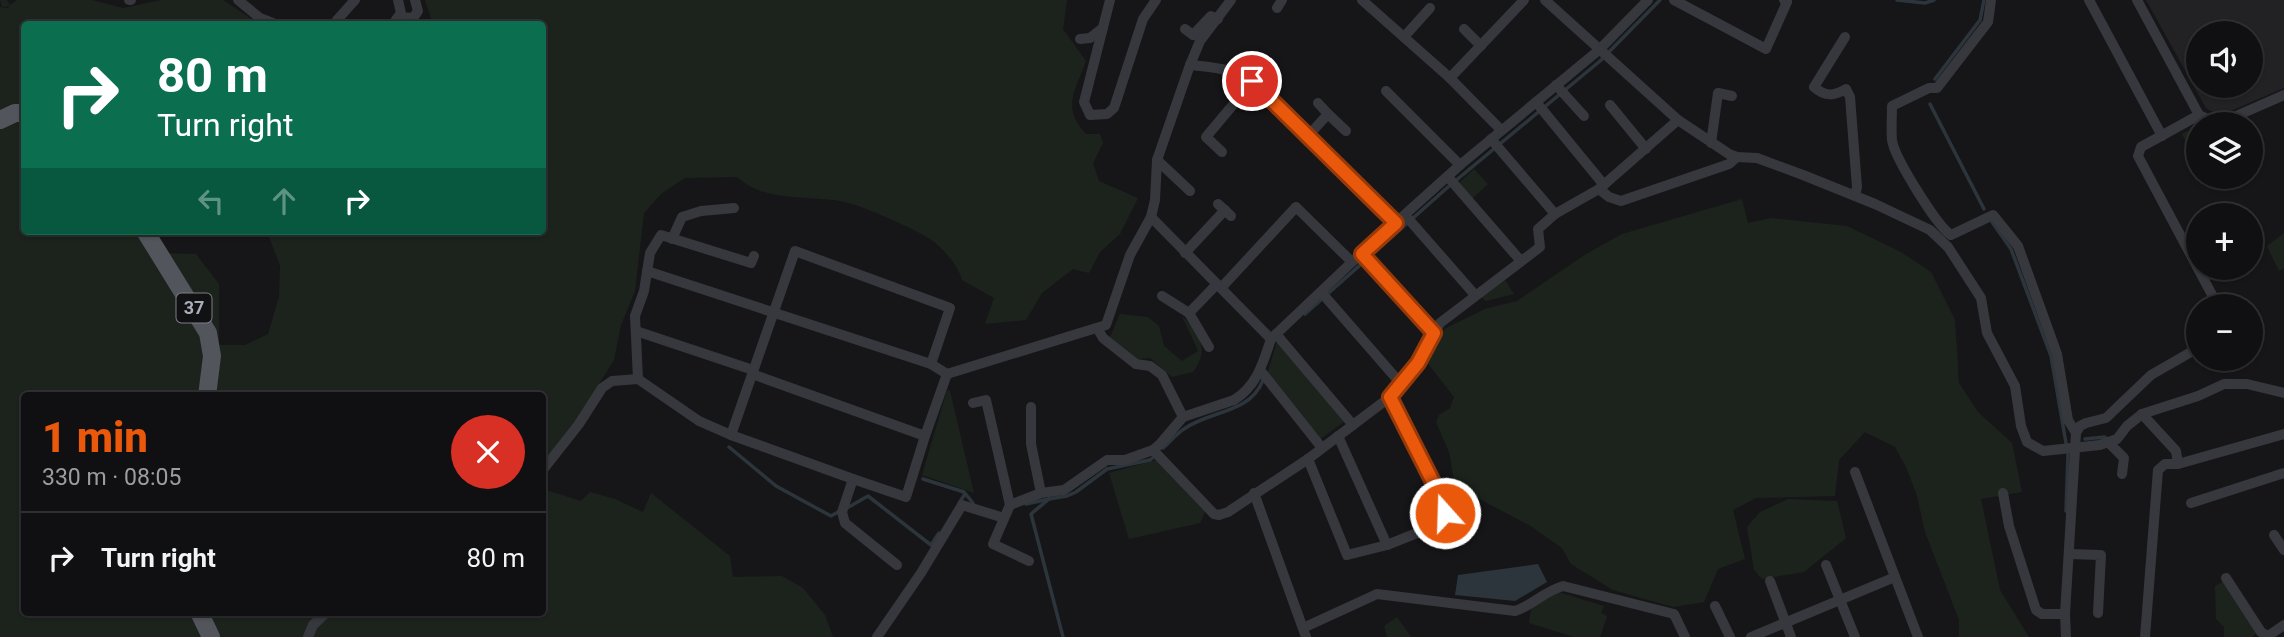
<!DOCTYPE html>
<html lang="en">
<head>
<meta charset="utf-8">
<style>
	body { margin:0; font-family:Roboto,sans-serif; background:#1e1e20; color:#f1f3f6; height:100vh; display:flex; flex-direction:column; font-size:26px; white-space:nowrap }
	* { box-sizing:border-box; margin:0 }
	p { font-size:23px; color:#9c9d9f }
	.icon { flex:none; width:38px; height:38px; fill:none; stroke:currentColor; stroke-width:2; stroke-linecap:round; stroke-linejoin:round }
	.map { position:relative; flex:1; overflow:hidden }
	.sheet { position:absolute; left:21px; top:392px; width:525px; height:224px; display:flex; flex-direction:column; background:#101012; border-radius:7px; box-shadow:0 2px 5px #0004,0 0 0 2px #303032 }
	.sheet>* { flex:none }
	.guide { position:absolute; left:21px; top:21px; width:525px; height:214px; border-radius:7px; box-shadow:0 2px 5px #0004,0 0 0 2px #303032; background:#0b6e4f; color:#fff; overflow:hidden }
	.buttons { position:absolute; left:2186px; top:21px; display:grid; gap:14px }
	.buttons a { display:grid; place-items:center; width:77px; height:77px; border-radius:50%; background:#101012; box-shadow:0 2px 5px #0004,0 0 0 2px #303032; font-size:35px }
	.pin { position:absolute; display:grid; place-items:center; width:60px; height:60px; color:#fff; margin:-30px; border:4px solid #fff; border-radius:50%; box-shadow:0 2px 7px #0007 }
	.me { position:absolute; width:77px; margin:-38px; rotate:340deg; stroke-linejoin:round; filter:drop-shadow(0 0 5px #0008) }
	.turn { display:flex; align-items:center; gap:24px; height:147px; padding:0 21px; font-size:32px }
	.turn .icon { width:91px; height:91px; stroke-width:2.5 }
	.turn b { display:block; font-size:49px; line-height:60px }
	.lanes { display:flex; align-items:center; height:66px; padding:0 21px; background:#0003; justify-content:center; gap:35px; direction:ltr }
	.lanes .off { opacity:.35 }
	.round { display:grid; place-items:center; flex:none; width:74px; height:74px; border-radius:37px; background:#1e1e20 }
	.summary { display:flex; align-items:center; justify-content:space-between; height:119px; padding:0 21px }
	h1 { font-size:42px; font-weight:800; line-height:52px; color:#ea580c }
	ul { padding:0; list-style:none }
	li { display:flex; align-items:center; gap:21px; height:91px; padding:0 21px; border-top:2px solid #303032 }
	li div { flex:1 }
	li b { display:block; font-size:26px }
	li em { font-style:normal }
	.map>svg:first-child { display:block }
	.built { fill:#222225; fill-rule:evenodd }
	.green { fill:#1c231d }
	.water { fill:#2c353c }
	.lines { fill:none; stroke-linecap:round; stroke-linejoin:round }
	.stream { stroke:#2c353c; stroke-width:3.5 }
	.street { stroke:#37383d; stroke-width:10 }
	.primary { stroke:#53555c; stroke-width:18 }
	.route-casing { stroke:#983908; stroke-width:18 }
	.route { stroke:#ea580c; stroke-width:12 }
	.labels { text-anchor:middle; stroke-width:7; stroke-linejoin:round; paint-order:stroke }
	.shield { fill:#111113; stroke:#7b7e86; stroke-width:2 }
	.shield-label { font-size:18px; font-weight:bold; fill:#a8adb8 }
</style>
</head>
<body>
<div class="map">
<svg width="2284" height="637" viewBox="0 0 2284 637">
	<rect width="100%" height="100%" fill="#161618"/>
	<path class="built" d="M2146,0H2284V88L2219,116L2206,108ZM2198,33H2250V86H2198Z"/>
	<g class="green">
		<path d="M0,0H7L10,5L17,0H92L123,8L161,0H223L259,24H24V231H148L154,253L196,254L219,284V345H245L268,334L279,297L280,266L267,231H542V24H433L425,0H1067L1063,29L1086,61C1075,92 1061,107 1086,134H1100L1103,143L1093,163L1099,181L1138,198L1120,234L1100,252L1089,273L1073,269L1042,293L1026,320L985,324L994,298L962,280C959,266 942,247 930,239C915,229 863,206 845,202C810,195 765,203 737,177L685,178L661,194L644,213L635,291L621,325L614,360L577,419L543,463L542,396H24V612H542L543,489L581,501L590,492L615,499L643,512L651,493L730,556L733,577L782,576L803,588L825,615L833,637H0V7L7,8L10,6L2,7Z"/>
		<polygon points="2193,128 2198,136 2198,166 2182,134"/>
		<polygon points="1474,169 1488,184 1472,199 1461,188 1460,182"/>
		<polygon points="1742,199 1748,223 1771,218 1847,226 1901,252 1931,272 1955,320 1959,383 1978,412 2012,443 2022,492 1981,499 2000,590 2029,637 1959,637 1959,620 1925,532 1917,496 1906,467 1895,447 1865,432 1839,460 1835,496 1756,498 1733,510 1745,559 1718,569 1704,602 1673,607 1613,590 1571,564 1562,548 1529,525 1464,491 1454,481 1449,452 1436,422 1439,415 1450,408 1454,397 1426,361 1444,329 1485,309 1517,301 1586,254 1622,234"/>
		<polygon points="2284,233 2284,268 2279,271 2267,246"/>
		<polygon points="1505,280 1514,294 1486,301 1481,297"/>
		<path d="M1120,314L1148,317L1159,326L1164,346L1182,361L1198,351L1182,316C1200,334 1210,350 1193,372L1172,377L1150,358L1138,359L1110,337Z"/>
		<polygon points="1277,342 1344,422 1320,439 1267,374"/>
		<polygon points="947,390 950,391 974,493 922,475"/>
		<polygon points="1156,460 1205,512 1200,523 1129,539 1109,473"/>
		<polygon points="1788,499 1837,501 1846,538 1804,572 1762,579 1754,570 1747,527 1760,512"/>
		<polygon points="2225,581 2258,632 2252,637 2224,637 2224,627 2216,619 2215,586"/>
		<polygon points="1558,592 1604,606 1601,613 1607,616 1600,637 1574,637 1529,623 1531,609"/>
		<polygon points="1397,617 1411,637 1387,637 1384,626"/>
	</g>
	<polygon class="water" points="1538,564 1547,582 1515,601 1455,595 1458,575"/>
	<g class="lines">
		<g class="stream">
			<polyline points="1897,0 1925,3 1934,0"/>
			<polyline points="1935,79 1980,20 1984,0"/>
			<polyline points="1930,104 1984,209"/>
			<polyline points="1992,222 2011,249 2051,356 2066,443"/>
			<polyline points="1305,314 1448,187 1600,61 1660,0"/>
			<polyline points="2085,439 2105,437"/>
			<polyline points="729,447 776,486 831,516 840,511"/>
			<path d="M1163,448C1170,442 1176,434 1184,429C1210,410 1250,414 1263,380"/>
			<polyline points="923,479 964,492 973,503"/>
			<polyline points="959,503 965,494"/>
			<polyline points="1026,504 1049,499"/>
			<polyline points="847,508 868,496 931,545 939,533"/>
			<polyline points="2066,511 2068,454"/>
			<polyline points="1063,637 1031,514 1049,499 1067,496 1076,492 1107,469 1150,460 1155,456"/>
		</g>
		<g class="street">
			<polyline points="129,0 131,0"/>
			<polyline points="238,0 260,18 275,24"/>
			<polyline points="1110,0 1084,102 1090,115 1107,114 1114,108 1143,19 1156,0"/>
			<polyline points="1362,0 1450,78 1501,130"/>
			<polyline points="1545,0 1678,120 1729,154 1737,157 1757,158 1803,175 1875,204 1930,230 1948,247 1981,298 1987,333 2015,386 2021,426 2027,442 2043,451 2100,445 2117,439 2127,426 2142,414 2198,396 2224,384 2247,384 2284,393"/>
			<polyline points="1674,0 1766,49 1787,2 1784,0"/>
			<path d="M1991,0L1988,22L1937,88H1929L1892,106C1892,117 1891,129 1892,140C1894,157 1937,226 1951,235L1993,215L2018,246L2057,354L2068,420L2076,433"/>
			<polyline points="2089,0 2162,136"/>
			<polyline points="2137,0 2199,115 2218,124 2284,95"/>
			<polyline points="1277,8 1282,0"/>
			<polyline points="399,17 413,18 418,11 415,0"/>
			<polyline points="340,24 337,20 355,0"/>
			<polyline points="393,24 401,13 398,0"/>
			<polyline points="1185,29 1193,35 1211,16 1218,19"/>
			<polyline points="1464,29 1481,46"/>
			<polyline points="1404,37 1430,8"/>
			<path d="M1845,37L1814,87C1825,97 1834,96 1846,89L1850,97L1857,187L1855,196"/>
			<polyline points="1080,39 1090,38 1103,28"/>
			<path d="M1190,65C1214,67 1232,69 1253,81L1396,223"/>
			<polyline points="1450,78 1524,0"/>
			<polyline points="1556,85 1584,116"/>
			<polyline points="1386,91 1460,165"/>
			<polyline points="1536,102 1604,185"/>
			<polyline points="1318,103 1328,114"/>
			<polyline points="1610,105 1646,149"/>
			<polyline points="2199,115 2141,147 2138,156 2218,306"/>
			<polyline points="1308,136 1328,114 1346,131"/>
			<polyline points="1491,139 1555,214"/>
			<polyline points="1711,143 1718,93 1732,96"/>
			<polyline points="1222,152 1206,137 1253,81"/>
			<polyline points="1157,160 1190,191"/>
			<polyline points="1448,177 1520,260"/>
			<polyline points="1599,189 1609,197 1621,201 1729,164 1737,157"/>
			<polyline points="1218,204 1231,216"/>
			<polyline points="1405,215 1475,295"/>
			<polyline points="1151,217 1271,339 1352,262 1460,165 1599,50 1648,0"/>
			<polyline points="672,239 682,217 701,211 734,208"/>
			<polyline points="1185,253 1225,210"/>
			<polyline points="1362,254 1434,333"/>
			<polyline points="647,271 931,364 947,374"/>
			<polyline points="1221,288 1296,207 1352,262"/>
			<polyline points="1321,292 1402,385"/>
			<polyline points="1162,296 1189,313 1217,284"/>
			<polyline points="1189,313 1209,347"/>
			<polyline points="1097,328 1103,338 1136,364 1150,366 1162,375 1183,417"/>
			<polyline points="636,331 753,370"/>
			<polyline points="1276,334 1353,425"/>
			<polyline points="1260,370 1322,448"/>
			<polyline points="752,374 925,436 947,374"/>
			<polyline points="947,374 1106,325 1130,255 1151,217 1155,200 1157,160 1190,65 1200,41 1231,0"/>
			<polyline points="973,403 986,400 1010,505 993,544 1029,561"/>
			<polyline points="1031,407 1031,444 1041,493"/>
			<polyline points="2142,414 2176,451 2178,464 2284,434"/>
			<polyline points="731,435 699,421 638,379 635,316 644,291 650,253 661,235 751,263 754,256"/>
			<polyline points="1338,436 1387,545"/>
			<polyline points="2108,442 2124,458 2122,474"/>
			<polyline points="1153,450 1214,514 1219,515 1228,512 1308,459 1390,397 1418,363 1440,323 1540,247 1538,229 1555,214 1599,189 1678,120"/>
			<polyline points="1308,459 1347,555 1387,545 1417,533 1435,534 1443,528 1446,499 1435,486 1390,397"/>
			<polyline points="542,471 579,424 602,388 612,381 638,379"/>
			<polyline points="1855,472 1918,637"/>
			<polyline points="853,479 731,435 795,251 950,308 931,364"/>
			<polyline points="1254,493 1306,637"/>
			<polyline points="2003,493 2009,526 2036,610 2042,614 2065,614"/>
			<polyline points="2191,503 2284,473"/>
			<path d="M1010,505L1041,493L1064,490L1107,460H1125L1153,450L1160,444L1183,417L1234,400C1257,386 1263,363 1271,339"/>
			<polyline points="2274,535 2284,550"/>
			<polyline points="2069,554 2101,555 2098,613"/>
			<polyline points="897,565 845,523 842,512 853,479 906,497 925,436"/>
			<polyline points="1826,565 1855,637"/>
			<polyline points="2226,578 2261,632 2268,636 2284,625"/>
			<polyline points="1770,581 1791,637"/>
			<polyline points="1715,606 1730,637"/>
			<path d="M1303,628L1377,594L1515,611C1533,605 1545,591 1563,586L1674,614L1685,637"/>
			<polyline points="308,637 313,625 327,612"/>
			<polyline points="877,637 921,573 962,505 1004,518"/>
			<polyline points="1751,637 1895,577"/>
			<polyline points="2066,637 2065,614 2076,433 2080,426 2086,423 2106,418 2151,375 2198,348"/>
			<polyline points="2145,637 2158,470 2165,464 2178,464"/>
		</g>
		<g class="primary">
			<polyline points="0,120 15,113 24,113"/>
			<polyline points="145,231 208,333 212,356 207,396"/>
			<polyline points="199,612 211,637"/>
		</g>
	</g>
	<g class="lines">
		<defs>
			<polyline id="route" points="1252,81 1396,223 1362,254 1434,333 1418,363 1390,397 1435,486 1446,499 1445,513"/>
		</defs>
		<use href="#route" class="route-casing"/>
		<use href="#route" class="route"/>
	</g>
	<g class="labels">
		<rect class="shield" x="176.5" y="293.5" width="35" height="29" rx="5"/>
		<g class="shield-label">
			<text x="194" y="314">37</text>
		</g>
	</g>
</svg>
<div class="buttons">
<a><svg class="icon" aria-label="sound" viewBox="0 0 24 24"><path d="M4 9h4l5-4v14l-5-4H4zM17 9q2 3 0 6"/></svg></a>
<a><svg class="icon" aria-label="layers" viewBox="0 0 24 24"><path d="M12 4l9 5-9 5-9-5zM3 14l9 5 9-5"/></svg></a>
<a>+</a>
<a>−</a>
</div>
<div class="pin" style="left:1252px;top:81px;background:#d93025"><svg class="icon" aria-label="arrive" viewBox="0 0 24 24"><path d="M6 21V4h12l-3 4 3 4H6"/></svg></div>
<svg class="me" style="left:1445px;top:513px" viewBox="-20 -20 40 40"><circle r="17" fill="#ea580c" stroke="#fff" stroke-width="3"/><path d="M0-11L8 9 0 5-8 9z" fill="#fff"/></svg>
<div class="guide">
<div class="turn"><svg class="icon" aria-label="right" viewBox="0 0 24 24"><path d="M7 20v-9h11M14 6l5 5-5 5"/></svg><div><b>80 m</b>Turn right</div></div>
<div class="lanes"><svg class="icon off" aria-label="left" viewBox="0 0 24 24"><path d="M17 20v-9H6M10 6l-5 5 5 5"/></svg><svg class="icon off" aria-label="ahead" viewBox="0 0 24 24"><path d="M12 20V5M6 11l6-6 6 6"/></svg><svg class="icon" aria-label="right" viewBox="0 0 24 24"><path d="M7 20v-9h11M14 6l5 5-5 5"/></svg></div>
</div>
<section class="sheet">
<div class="summary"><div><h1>1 min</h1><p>330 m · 08:05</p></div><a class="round" style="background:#d93025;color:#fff"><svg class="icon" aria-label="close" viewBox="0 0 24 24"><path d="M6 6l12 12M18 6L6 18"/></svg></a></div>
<ul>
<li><svg class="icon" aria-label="right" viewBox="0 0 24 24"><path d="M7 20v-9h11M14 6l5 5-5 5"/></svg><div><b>Turn right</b></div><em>80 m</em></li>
</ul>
</section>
</div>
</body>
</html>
